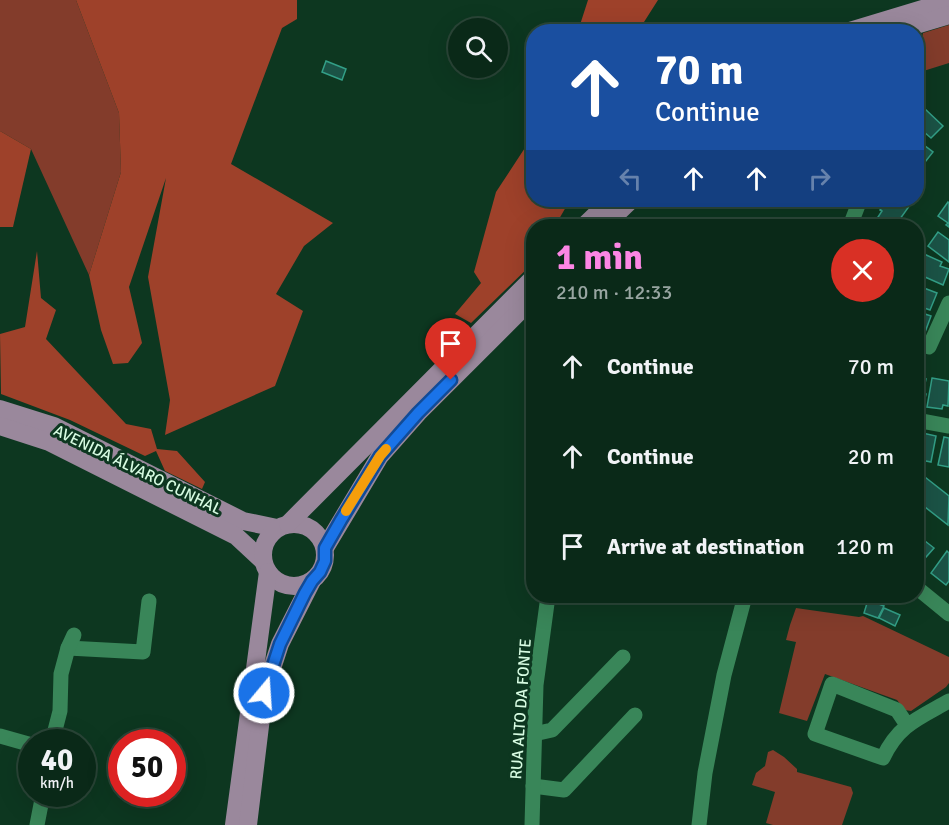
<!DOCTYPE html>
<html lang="en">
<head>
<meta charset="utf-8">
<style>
	body { margin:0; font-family:Signika,sans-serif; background:#133121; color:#f1f3f6; height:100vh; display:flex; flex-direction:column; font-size:22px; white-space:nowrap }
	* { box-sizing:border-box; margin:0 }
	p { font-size:20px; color:#99a6a2 }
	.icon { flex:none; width:33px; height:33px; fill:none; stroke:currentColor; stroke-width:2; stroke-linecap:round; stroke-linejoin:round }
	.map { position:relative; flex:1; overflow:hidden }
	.drawer { position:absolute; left:526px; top:219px; width:398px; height:384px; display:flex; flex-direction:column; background:#0a2918; border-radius:24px; box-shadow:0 6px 24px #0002,0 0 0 2px #2a4537 }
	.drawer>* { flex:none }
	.hud { position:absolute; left:526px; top:24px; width:398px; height:183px; border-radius:24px; box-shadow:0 6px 24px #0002,0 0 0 2px #2a4537; background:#1a4fa0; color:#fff; overflow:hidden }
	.tools { position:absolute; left:448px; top:18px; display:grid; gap:12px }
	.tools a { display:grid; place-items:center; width:60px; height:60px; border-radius:50%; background:#0a2918; box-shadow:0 6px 24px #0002,0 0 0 2px #2a4537; font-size:30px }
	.speed { position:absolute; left:18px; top:729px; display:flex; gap:12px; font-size:30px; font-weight:700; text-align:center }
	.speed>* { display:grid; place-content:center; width:78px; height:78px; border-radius:50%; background:#0a2918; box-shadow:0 6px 24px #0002,0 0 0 2px #2a4537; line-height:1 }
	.speed small { font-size:15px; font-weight:400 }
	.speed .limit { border:9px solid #d22; background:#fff; color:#111 }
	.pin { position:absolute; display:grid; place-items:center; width:51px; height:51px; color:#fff; margin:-62px -26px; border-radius:50% 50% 50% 0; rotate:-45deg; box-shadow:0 0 6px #0007 }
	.pin .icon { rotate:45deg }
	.me { position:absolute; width:66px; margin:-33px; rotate:18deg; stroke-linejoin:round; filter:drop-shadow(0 0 4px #0008) }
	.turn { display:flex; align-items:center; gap:21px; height:126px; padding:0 30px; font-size:27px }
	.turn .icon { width:78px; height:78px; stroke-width:2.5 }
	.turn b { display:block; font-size:42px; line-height:51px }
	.lanes { display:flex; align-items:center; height:57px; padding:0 30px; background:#0003; justify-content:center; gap:30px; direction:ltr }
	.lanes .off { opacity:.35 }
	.round { display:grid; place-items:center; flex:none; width:63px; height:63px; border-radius:32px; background:#133121 }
	.head { display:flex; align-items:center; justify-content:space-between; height:102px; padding:0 30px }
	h1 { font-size:36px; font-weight:700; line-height:45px; color:#fc86e4 }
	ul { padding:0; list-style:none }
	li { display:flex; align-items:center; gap:18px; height:90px; padding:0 30px }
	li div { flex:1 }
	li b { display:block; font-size:22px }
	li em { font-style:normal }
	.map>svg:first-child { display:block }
	.green { fill:#833c2b }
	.forest { fill:#9e412a }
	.building { fill:#1b5346; stroke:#339f87; stroke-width:1.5 }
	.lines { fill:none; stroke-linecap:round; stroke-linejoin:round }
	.minor { stroke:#398659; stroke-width:15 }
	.major { stroke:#9a889c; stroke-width:18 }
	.route-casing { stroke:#114b97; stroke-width:15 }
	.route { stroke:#1a73e8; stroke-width:10 }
	.slow { stroke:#f59e0b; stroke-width:10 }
	.labels { text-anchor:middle; stroke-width:6; stroke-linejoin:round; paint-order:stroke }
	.street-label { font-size:16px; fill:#d7fce2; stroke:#0d3720 }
</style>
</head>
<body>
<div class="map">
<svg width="949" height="825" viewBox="0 0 949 825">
	<rect width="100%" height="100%" fill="#0d3720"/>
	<g class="green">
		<polygon points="0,0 76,0 119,113 121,172 89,275 31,149 0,131"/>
		<polygon points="949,25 949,63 917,73 917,66 923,33"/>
		<polygon points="796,608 859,617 863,616 949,657 949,683 946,687 911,711 905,710 897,700 825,674 807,721 779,713 796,642 786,640 790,625"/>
		<polygon points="773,750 784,757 797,769 797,772 851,787 853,793 842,825 773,825 766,823 775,792 752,785 756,773 765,766 768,752"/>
	</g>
	<g class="forest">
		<polygon points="76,0 297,0 297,19 282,28 231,164 333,223 304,246 276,294 303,311 275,386 165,435 170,400 148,277 166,178 129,287 142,343 128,363 113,364 101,330 89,275 121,172 119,113"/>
		<polygon points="588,0 658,0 644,22 757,26 759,31 578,31"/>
		<polygon points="0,131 31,149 13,227 0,227"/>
		<polygon points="534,134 534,200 570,200 555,226 534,226 534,262 471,323 455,314 481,283 474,272 496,192"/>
		<polygon points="37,251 41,298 56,310 46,339 126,424 151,429 157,449 177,451 205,482 202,489 165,471 156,451 145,456 70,420 1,394 0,334 25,327"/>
	</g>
	<g class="building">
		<polygon points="326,61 346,69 342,80 322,72"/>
		<polygon points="924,108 943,126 931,138 916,125 916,116"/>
		<polygon points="916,139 933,152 922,166 916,161"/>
		<polygon points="882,200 902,200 910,205 895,226 893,226 878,217 882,211 880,210 884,205 881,202"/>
		<polygon points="948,202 949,203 949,227 946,225 948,223 938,216"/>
		<polygon points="938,232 949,240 949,262 928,246"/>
		<polygon points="924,254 942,262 940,266 949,269 943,285 916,273"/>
		<polygon points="916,285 937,293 930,310 916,305"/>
		<polygon points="916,311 931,316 924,335 916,333"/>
		<polygon points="916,378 926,379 923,393 926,394 923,407 916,406"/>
		<polygon points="932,378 949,381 948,406 943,405 942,409 927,407"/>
		<polygon points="918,432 936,436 931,462 916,459"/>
		<polygon points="944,437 949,438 949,467 938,465"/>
		<polygon points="916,470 949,496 948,525 916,500"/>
		<polygon points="916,534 934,548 919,565 916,563"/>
		<polygon points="947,551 949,553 949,581 946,585 931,573"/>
		<polygon points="868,600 884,606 878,618 864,613"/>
		<polygon points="884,608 900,615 895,626 879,618"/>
	</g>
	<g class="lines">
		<g class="minor">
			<polyline points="850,226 860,200"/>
			<polyline points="929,347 949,303"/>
			<polyline points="916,420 949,426"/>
			<polyline points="916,587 949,614"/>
			<polyline points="68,648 143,652 149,601"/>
			<path d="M907,725L897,710L832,684L815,734L883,758C898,725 919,718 949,701"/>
			<polyline points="534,734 552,730 623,657"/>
			<polyline points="0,736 32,745"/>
			<polyline points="52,742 60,711 61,674 68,648 74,635"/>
			<polyline points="533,786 564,790 635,715"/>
			<polyline points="37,825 43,794"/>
			<polyline points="532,825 536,685 548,596"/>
			<polyline points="699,825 705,773 724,675 745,596"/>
		</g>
		<g class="major">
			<polyline points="846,32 949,1"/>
			<polyline points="893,32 949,15"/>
			<polyline points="584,226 611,200"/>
			<polyline points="604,226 631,200"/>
			<polyline points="0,409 54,426 243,521 277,528"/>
			<polyline points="0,426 49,442 236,536 263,561"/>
			<circle cx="294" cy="555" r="31"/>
			<polyline points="288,524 534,277"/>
			<polyline points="325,548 380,456 418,413 534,297"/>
			<polyline points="234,825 268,572"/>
			<polyline points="248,825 264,693 280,644 312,581"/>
		</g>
	</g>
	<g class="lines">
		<defs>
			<polyline id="route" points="264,693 280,644 305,593 312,581 320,572 325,561 325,548 341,520 380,456 418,413 451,380"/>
		</defs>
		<use href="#route" class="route-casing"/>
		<use href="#route" class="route"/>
		<polyline class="slow" points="346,511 380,456 386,449"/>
	</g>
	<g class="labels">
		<g class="street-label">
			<text transform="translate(138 469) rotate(26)" y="6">AVENIDA ÁLVARO CUNHAL</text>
			<text transform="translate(520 709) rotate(-86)" y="6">RUA ALTO DA FONTE</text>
		</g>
	</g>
</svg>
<div class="tools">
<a><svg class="icon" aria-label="search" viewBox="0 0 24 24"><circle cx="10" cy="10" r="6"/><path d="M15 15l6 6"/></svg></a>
</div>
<div class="speed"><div>40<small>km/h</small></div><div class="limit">50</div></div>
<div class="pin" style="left:451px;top:380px;background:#d93025"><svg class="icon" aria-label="arrive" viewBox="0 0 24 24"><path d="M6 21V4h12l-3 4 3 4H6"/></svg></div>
<svg class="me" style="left:264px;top:693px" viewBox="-20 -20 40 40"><circle r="17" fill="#1a73e8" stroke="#fff" stroke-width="3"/><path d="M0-11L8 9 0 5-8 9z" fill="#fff"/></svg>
<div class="hud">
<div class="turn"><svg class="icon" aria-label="ahead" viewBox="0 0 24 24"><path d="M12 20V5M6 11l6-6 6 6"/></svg><div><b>70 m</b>Continue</div></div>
<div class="lanes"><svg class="icon off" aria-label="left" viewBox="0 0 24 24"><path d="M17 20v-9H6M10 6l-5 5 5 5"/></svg><svg class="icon" aria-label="ahead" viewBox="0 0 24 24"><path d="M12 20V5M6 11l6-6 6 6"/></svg><svg class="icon" aria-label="ahead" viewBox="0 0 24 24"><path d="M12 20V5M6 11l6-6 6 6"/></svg><svg class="icon off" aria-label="right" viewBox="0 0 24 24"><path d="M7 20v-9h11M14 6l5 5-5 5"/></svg></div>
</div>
<section class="drawer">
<div class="head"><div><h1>1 min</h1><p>210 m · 12:33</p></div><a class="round" style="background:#d93025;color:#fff"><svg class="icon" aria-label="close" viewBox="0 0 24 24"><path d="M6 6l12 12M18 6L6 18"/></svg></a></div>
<ul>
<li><svg class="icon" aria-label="ahead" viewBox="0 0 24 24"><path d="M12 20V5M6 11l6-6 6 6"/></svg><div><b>Continue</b></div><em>70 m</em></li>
<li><svg class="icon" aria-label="ahead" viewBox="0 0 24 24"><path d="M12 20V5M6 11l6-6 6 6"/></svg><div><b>Continue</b></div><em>20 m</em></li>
<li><svg class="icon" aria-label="arrive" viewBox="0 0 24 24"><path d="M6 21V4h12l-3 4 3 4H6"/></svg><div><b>Arrive at destination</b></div><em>120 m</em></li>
</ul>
</section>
</div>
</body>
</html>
